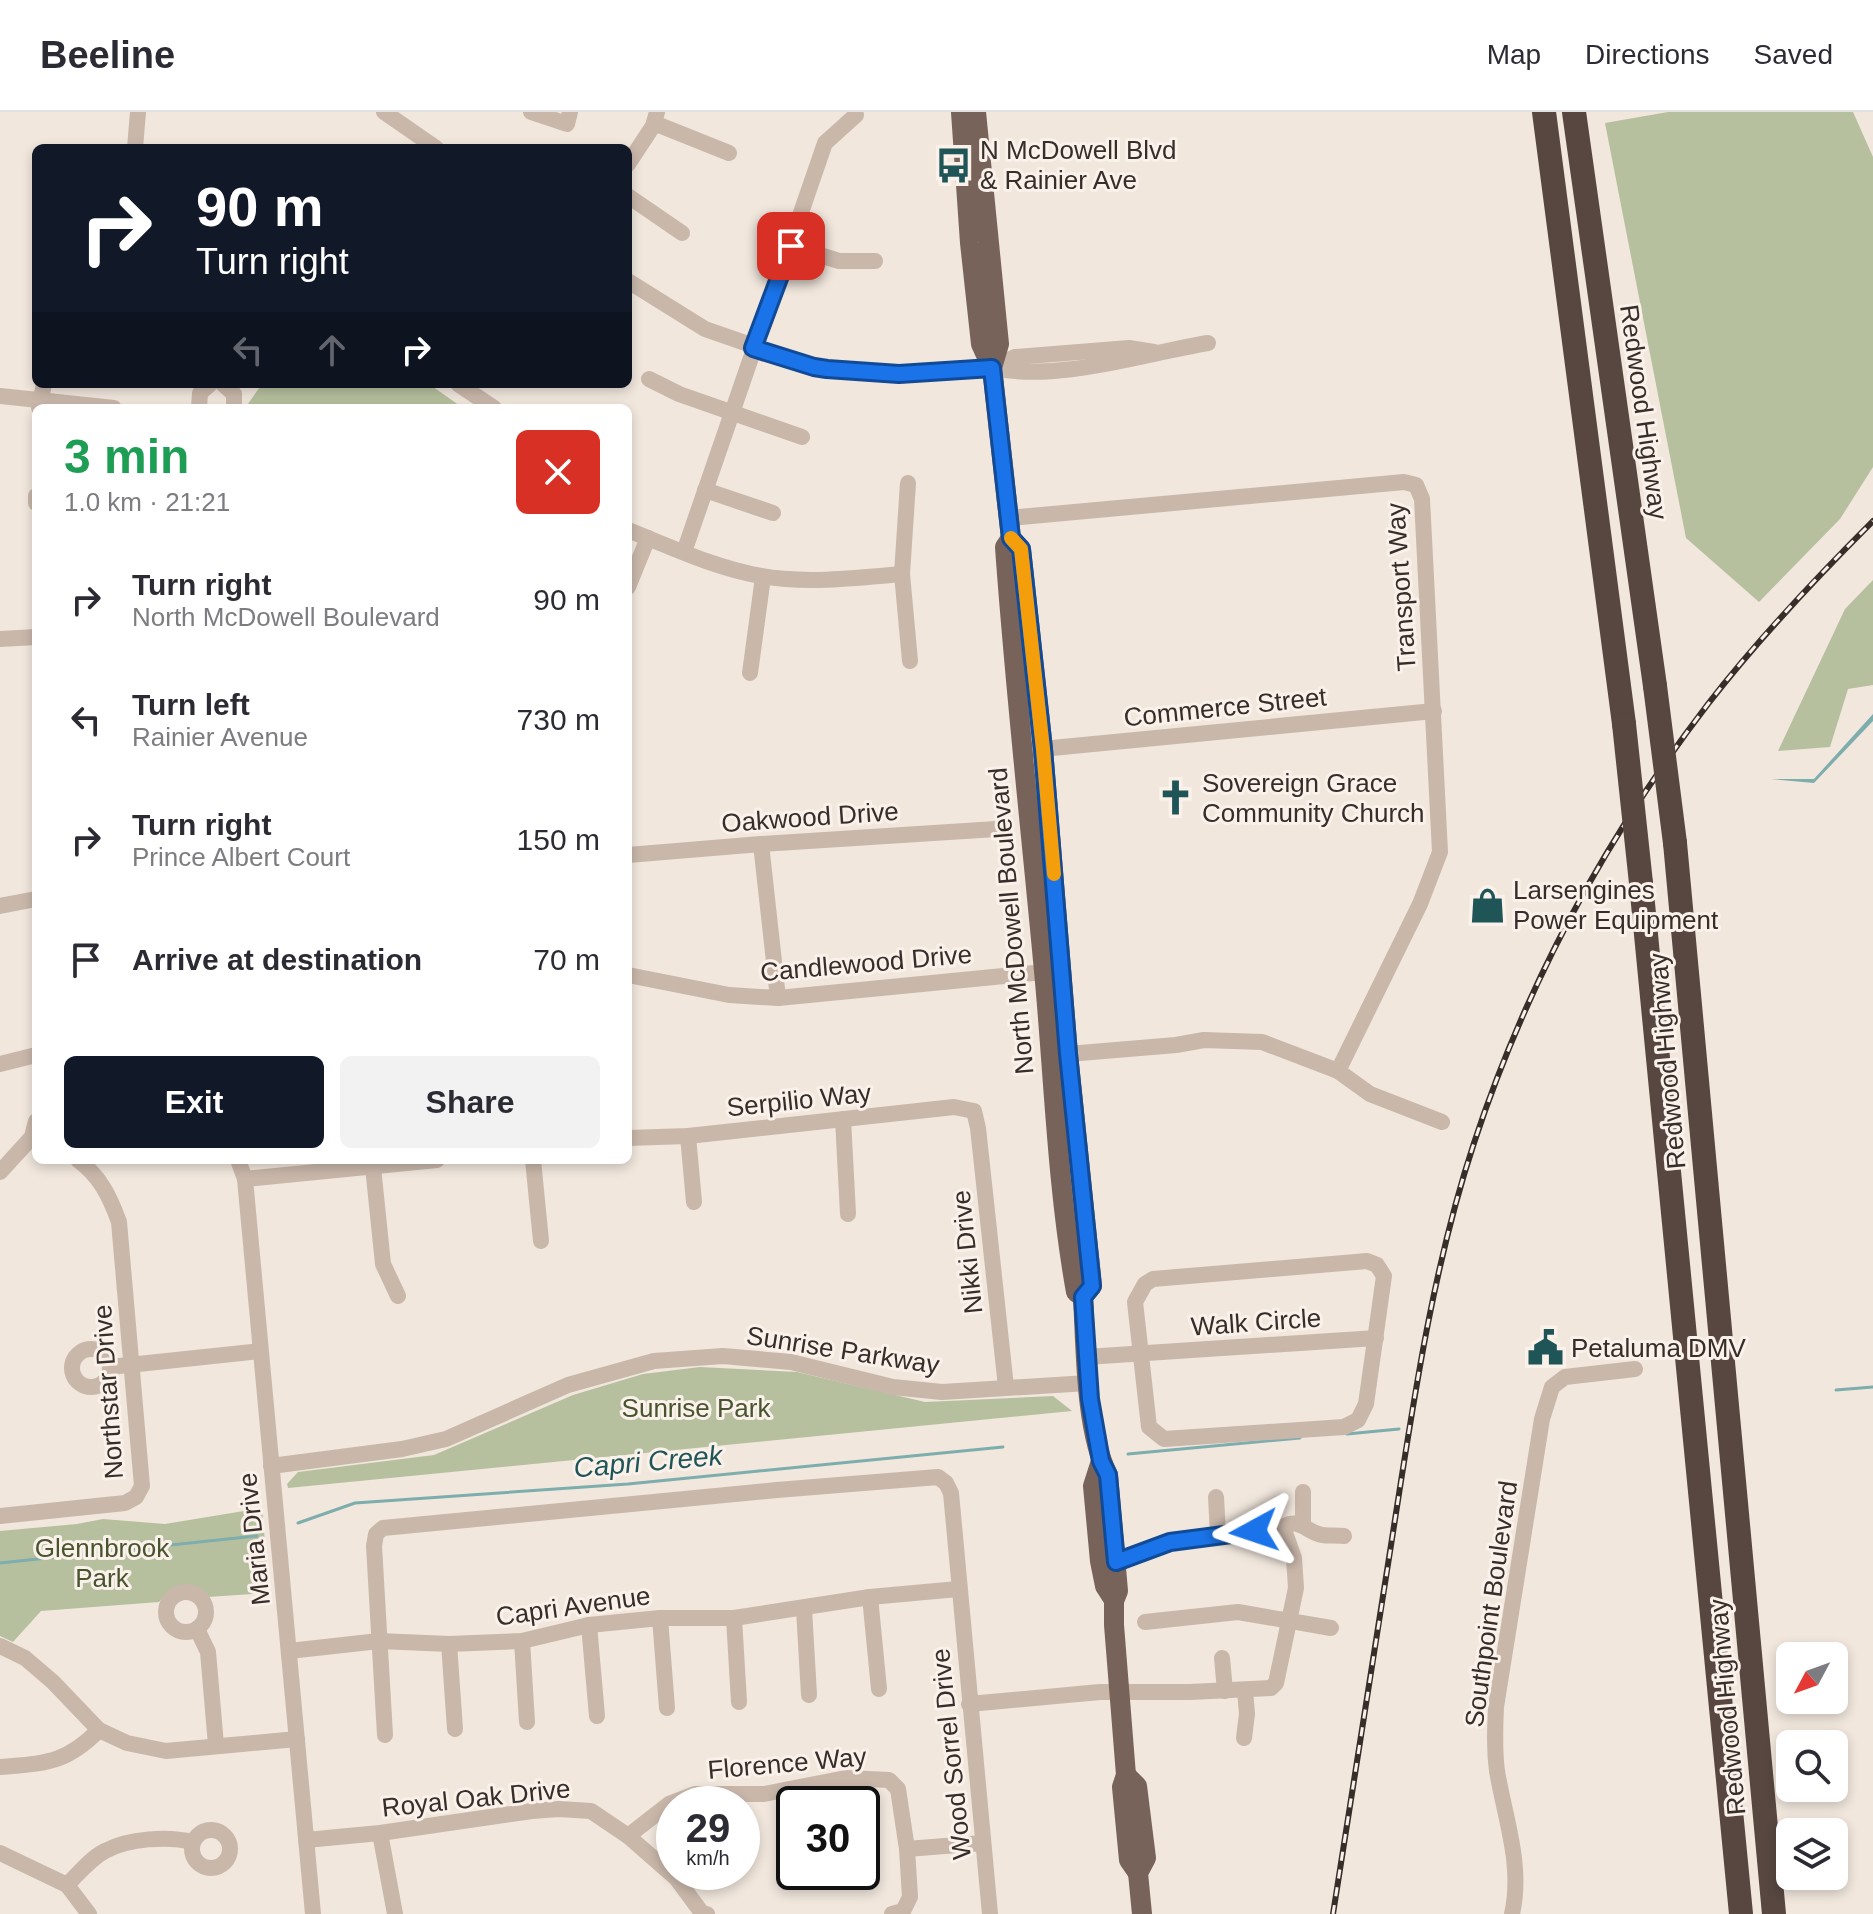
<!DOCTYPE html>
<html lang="en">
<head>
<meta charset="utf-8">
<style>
	body { margin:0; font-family:Helvetica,sans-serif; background:#f2f2f3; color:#2b2b33; height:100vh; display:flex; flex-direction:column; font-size:30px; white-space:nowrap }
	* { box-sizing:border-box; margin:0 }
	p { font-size:26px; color:#7c7c81 }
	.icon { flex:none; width:44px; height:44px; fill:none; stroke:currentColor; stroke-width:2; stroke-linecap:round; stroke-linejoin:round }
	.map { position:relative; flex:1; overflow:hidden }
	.drawer { position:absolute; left:32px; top:292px; width:600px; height:760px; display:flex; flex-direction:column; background:#fff; border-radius:12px; box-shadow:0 4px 12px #0003 }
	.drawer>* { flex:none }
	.banner { position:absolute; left:32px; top:32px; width:600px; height:244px; border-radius:12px; box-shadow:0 4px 12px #0003; background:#111827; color:#fff; overflow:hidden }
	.needle { width:52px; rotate:229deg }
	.tools { position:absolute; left:1776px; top:1530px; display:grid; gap:16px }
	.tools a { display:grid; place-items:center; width:72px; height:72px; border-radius:12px; background:#fff; box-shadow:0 4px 12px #0003; font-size:40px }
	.speed { position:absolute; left:656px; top:1674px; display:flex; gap:16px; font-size:40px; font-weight:700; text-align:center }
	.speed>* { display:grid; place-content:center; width:104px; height:104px; border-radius:50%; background:#fff; box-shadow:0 4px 12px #0003; line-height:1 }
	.speed small { font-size:20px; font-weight:400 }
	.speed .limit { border:4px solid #111; border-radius:12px; background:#fff; color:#111 }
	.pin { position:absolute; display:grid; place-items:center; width:68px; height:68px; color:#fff; margin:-34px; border-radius:16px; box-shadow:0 4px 12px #0006 }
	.me { position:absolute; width:88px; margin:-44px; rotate:265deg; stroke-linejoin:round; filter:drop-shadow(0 0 6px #0008) }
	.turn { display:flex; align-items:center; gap:28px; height:168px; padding:0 32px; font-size:36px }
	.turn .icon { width:104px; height:104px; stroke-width:2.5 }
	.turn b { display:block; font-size:56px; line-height:68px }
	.lanes { display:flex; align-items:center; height:76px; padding:0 32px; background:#0003; justify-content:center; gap:40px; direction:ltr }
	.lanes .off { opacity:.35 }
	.round { display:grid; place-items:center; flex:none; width:84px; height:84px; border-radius:12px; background:#f2f2f3 }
	.head { display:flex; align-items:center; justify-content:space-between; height:136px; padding:0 32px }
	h1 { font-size:48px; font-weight:700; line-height:60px; color:#1e9e55 }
	.cta { display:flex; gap:16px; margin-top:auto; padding:16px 32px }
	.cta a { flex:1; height:92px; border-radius:12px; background:#111827; color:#fff; font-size:32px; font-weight:700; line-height:92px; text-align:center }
	.cta a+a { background:#f2f2f3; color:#2b2b33 }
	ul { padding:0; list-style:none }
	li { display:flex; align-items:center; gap:24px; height:120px; padding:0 32px }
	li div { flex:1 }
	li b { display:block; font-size:30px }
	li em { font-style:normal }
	header { display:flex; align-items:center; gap:48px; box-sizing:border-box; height:112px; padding:0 40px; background:#fff; border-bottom:2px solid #e1e1e2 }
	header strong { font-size:38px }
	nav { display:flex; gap:44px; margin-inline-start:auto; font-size:28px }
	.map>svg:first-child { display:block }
	.green { fill:#b6c09e }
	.water { fill:#7dadad }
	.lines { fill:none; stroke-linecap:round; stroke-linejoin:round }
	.stream { stroke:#7dadad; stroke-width:3 }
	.minor { stroke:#c9b7aa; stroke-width:16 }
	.major { stroke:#78635b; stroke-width:20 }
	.highway { stroke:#574740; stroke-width:24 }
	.rail-casing { stroke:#372d29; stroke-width:6 }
	.rail { stroke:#f9f1ea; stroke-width:3; stroke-dasharray:9; stroke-linecap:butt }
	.highway-bridge { stroke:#574740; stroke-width:24 }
	.route-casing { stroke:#114b97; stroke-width:20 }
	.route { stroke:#1a73e8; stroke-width:14 }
	.slow { stroke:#f59e0b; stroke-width:14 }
	.labels { text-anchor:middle; stroke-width:6; stroke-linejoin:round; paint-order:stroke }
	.poi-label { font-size:26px; fill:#372d29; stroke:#f9f1ea; text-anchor:start }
	.street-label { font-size:26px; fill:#372d29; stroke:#f9f1ea }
	.park-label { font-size:26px; fill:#48542e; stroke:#f9f1ea }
	.water-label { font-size:28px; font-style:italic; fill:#205557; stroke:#f9f1ea }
</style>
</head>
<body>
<header>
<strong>Beeline</strong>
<nav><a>Map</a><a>Directions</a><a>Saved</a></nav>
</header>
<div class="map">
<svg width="1873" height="1802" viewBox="0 0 1873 1802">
	<rect width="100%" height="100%" fill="#f1e7dd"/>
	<g class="green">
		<polygon points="1668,0 1853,0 1873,45 1873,355 1840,407 1759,490 1686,426 1605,11"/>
		<polygon points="262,272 429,272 463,296 245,296"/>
		<polygon points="1873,468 1873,573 1848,577 1830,635 1778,639 1845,497"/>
		<polygon points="700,1255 797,1260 925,1290 1053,1284 1072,1299 288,1376 287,1372 298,1360 434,1343 573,1283 643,1262"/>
		<path d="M262,1396L269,1476L267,1481L208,1485C190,1468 174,1472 159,1490L41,1499L13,1530L0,1524V1419L77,1412L103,1407L165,1412Z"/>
	</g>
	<polygon class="water" points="1873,602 1873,609 1814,671 1771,667 1814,667"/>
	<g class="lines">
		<g class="stream">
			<polyline points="1836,1278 1873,1275"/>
			<polyline points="1347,1322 1399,1317"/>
			<polyline points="1128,1342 1300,1326"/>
			<polyline points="298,1411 355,1391 628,1372 1003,1335"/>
			<polyline points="0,1451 257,1424"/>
		</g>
		<g class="minor">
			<polyline points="384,0 436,36"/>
			<polyline points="531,0 567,12 570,0"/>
			<polyline points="654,11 729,41"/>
			<polyline points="135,36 138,0"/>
			<polyline points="628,52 653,14 657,0"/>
			<polyline points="628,84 682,121"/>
			<polyline points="791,134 839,149 875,149"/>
			<polyline points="628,169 705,217 814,255 899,262 992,256 1015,245 1129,236 1154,240"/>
			<path d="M992,256C1060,270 1141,242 1208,231"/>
			<polyline points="649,267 679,282 802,325"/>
			<polyline points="223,272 234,282 234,296"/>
			<polyline points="458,272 494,296"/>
			<polyline points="0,284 114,296"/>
			<polyline points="39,296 44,272"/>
			<polyline points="199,296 200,281 210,272"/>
			<polyline points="908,371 902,462 910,549"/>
			<polyline points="705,378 773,401"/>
			<polyline points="36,384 36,391"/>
			<polyline points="1009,406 1404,370 1416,373 1422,387 1440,740 1420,792 1338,959"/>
			<path d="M628,418C671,435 715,456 761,464C804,472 859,466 902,462"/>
			<polyline points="684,440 825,31 856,3"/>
			<polyline points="628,475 648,426"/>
			<polyline points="0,527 36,525"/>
			<polyline points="750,561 763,465"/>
			<polyline points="1021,639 1434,599"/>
			<polyline points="761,732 778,886"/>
			<polyline points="628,743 761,732 996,717"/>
			<polyline points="0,794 36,787"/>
			<polyline points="628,863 729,883 778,886 1055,859"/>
			<polyline points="1056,943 1176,933 1204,928 1262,930 1338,959 1370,982 1442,1010"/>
			<polyline points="0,952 36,943"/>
			<polyline points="843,1007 848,1102"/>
			<polyline points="688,1024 694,1090"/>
			<polyline points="628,1026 688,1024 954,995 974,999 978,1016 1006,1275"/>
			<polyline points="238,1048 245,1067 313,1802"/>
			<polyline points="533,1048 541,1129"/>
			<polyline points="373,1055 383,1152 398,1184"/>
			<polyline points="0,1060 32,1025 36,1009"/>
			<polyline points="245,1067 437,1048"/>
			<polygon points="1367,1149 1377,1153 1384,1164 1366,1292 1358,1308 1344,1315 1164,1327 1149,1315 1135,1190 1145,1172 1153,1167"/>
			<circle cx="91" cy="1256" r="19"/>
			<polyline points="1086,1245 1376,1226"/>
			<polyline points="110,1255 260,1239"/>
			<polyline points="271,1354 402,1337 446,1327 568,1273 654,1249 723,1244 791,1250 893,1275 942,1280 1088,1271"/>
			<polyline points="1216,1385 1218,1422"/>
			<path d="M0,1404L125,1391L136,1385L142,1374L119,1110C110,1085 100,1064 78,1048"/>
			<polyline points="1303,1412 1303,1380"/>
			<path d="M1116,1450L1170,1430L1283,1415C1300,1405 1306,1420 1322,1423C1329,1424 1337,1423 1344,1424"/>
			<circle cx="186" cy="1500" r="20"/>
			<polyline points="870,1485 879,1577"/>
			<polyline points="804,1497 809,1583"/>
			<polyline points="660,1506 667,1596"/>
			<polyline points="734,1506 739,1590"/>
			<polyline points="1145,1510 1238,1500 1331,1516"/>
			<polyline points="589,1513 597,1604"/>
			<polyline points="197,1517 208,1540 216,1633"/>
			<polyline points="522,1529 527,1610"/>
			<polyline points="449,1532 455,1617"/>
			<polyline points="0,1534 25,1546 53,1570 99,1618 127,1631 166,1639 297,1627"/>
			<polyline points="289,1539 379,1529 449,1532 522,1529 589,1513 660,1506 734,1506 870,1485 958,1477"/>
			<polyline points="1222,1546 1225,1579"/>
			<polyline points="969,1592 1100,1580 1190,1580 1271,1576 1276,1571 1296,1476 1294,1446 1283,1415"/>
			<polyline points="385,1623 374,1434 376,1422 383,1416 777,1378 938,1365 946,1371 951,1381 990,1802"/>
			<polyline points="1244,1626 1247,1602 1245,1578"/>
			<path d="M0,1655C46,1651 65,1652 99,1618"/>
			<circle cx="211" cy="1737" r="19"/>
			<polyline points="380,1721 395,1802"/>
			<polyline points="628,1724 669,1692 695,1682 764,1682 846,1666 889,1668 898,1677 907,1737 910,1785 903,1799 892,1802"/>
			<polyline points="306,1728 380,1721 532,1699 559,1697 591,1699 628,1724 676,1766 702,1801 707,1802"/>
			<polyline points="907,1737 983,1731"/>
			<polyline points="0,1741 67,1773 89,1802"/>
			<path d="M67,1773C78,1762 91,1746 105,1739C129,1726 168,1724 193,1730"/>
			<path d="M1512,1802C1523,1753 1505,1707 1497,1659C1494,1637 1495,1617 1496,1595L1542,1307L1552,1275L1565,1265L1635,1257"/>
		</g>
		<g class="major">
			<polyline points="961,0 970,131 981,232 992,256 1011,426 1021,437 1043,637 1068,942 1092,1174 1083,1185"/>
			<polyline points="976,0 999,232 992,256"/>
			<path d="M1011,426L1005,435C1015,577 1031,718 1044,859C1054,966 1057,1074 1076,1180L1083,1185C1086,1237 1085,1317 1108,1363L1118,1479L1114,1489V1513L1126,1663L1122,1675L1129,1748L1138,1761"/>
			<polyline points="1101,1349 1093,1374 1100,1449 1105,1474 1114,1488"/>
			<polyline points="1126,1663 1137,1674 1146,1746 1138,1761 1142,1802"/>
		</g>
		<g class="highway">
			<polyline points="1544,0 1624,612"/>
			<polyline points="1574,0 1655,574"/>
			<polyline points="1675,731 1774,1802"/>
			<polyline points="1641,771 1741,1802"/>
		</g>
		<defs>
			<path id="rail" d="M1333,1802C1353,1673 1374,1544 1394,1414C1414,1286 1433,1155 1474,1031C1526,873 1607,724 1708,592C1758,527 1815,467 1873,409"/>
		</defs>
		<use href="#rail" class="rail-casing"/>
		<use href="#rail" class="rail"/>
		<g class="highway-bridge">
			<polyline points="1655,574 1675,731"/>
			<polyline points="1624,612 1641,771"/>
		</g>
	</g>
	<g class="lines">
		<defs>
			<polyline id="route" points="791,134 753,236 814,255 827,257 899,262 992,256 1011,426 1021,437 1043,637 1068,942 1092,1174 1083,1185 1090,1287 1101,1349 1108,1363 1116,1450 1170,1430 1254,1419"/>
		</defs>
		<use href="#route" class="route-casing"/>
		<use href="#route" class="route"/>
		<polyline class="slow" points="1011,426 1021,437 1043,637 1054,762"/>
	</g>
	<defs>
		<symbol id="bus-bare" viewBox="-9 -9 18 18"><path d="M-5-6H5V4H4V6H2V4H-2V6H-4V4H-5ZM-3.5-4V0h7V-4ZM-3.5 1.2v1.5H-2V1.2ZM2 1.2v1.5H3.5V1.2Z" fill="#205557" stroke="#f9f1ea" stroke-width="2.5" paint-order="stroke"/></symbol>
		<symbol id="church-bare" viewBox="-9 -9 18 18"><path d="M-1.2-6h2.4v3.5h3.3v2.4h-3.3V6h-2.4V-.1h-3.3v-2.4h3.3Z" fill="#205557" stroke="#f9f1ea" stroke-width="2.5" paint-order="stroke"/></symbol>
		<symbol id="shop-bare" viewBox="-9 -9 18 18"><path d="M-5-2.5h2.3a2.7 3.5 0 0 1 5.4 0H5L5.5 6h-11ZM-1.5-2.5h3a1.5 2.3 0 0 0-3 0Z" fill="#205557" stroke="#f9f1ea" stroke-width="2.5" paint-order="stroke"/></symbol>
		<symbol id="civic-bare" viewBox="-9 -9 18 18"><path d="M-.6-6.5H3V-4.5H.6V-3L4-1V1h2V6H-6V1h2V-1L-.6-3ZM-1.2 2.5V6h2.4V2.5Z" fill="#205557" stroke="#f9f1ea" stroke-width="2.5" paint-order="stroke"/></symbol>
	</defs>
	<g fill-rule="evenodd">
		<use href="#bus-bare" x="928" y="28" width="51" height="51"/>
		<use href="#church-bare" x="1150" y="660" width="51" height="51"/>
		<use href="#shop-bare" x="1462" y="768" width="51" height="51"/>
		<use href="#civic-bare" x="1520" y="1210" width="51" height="51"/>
	</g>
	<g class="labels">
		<g class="poi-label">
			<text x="980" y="47">N McDowell Blvd<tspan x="980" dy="30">&amp; Rainier Ave</tspan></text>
			<text x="1202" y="680">Sovereign Grace<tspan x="1202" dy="30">Community Church</tspan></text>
			<text x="1513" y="787">Larsengines<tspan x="1513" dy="30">Power Equipment</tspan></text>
			<text x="1571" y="1245">Petaluma DMV</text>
		</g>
		<g class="street-label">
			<text transform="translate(1644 300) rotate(82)" y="9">Redwood Highway</text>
			<text transform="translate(1401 475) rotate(-94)" y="9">Transport Way</text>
			<text transform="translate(1225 595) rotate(-6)" y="9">Commerce Street</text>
			<text transform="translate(810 705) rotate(-4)" y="9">Oakwood Drive</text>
			<text transform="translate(1011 809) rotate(-95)" y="9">North McDowell Boulevard</text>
			<text transform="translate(866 851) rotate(-5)" y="9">Candlewood Drive</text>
			<text transform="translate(1667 949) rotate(-95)" y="9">Redwood Highway</text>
			<text transform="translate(799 988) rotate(-6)" y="9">Serpilio Way</text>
			<text transform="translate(967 1140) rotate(-96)" y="9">Nikki Drive</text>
			<text transform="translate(1256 1210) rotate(-4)" y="9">Walk Circle</text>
			<text transform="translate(843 1238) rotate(9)" y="9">Sunrise Parkway</text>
			<text transform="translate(108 1280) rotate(-94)" y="9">Northstar Drive</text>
			<text transform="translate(254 1427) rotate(-96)" y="9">Maria Drive</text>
			<text transform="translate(1491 1492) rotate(-82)" y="9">Southpoint Boulevard</text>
			<text transform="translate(573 1494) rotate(-8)" y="9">Capri Avenue</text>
			<text transform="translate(1727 1595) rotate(-95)" y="9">Redwood Highway</text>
			<text transform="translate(951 1642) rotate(-96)" y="9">Wood Sorrel Drive</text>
			<text transform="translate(787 1651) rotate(-5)" y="9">Florence Way</text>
			<text transform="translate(476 1686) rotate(-6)" y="9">Royal Oak Drive</text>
		</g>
		<g class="park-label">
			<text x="696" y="1305">Sunrise Park</text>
			<text x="102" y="1445">Glennbrook<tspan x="102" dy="30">Park</tspan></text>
		</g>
		<g class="water-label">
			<text transform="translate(648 1349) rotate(-5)" y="10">Capri Creek</text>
		</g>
	</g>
</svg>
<div class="tools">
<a><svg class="needle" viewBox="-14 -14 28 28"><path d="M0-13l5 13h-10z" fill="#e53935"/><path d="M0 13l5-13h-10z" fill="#7c7c81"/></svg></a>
<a><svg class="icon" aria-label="search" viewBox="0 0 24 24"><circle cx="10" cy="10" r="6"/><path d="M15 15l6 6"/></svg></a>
<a><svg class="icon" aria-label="layers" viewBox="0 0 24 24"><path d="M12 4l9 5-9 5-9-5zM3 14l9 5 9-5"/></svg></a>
</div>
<div class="speed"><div>29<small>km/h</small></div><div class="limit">30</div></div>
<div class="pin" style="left:791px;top:134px;background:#d93025"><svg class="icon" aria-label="arrive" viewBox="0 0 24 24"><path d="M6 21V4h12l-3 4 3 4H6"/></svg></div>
<svg class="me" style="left:1254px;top:1419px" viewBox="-20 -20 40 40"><path d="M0-17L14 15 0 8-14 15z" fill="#1a73e8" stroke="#fff" stroke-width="4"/></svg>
<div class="banner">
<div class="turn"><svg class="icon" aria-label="right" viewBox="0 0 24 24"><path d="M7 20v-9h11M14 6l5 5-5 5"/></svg><div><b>90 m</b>Turn right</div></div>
<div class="lanes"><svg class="icon off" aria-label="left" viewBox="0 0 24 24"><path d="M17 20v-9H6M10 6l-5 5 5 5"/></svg><svg class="icon off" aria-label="ahead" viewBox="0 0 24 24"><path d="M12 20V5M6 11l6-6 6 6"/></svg><svg class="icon" aria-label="right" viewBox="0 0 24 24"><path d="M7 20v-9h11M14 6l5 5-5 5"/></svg></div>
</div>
<section class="drawer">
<div class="head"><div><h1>3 min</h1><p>1.0 km · 21:21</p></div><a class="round" style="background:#d93025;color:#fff"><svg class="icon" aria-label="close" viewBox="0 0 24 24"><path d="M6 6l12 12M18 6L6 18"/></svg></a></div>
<ul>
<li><svg class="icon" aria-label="right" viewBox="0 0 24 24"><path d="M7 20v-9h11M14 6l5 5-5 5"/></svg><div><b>Turn right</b><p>North McDowell Boulevard</p></div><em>90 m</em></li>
<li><svg class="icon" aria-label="left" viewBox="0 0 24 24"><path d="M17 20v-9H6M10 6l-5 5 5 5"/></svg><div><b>Turn left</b><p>Rainier Avenue</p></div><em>730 m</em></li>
<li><svg class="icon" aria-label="right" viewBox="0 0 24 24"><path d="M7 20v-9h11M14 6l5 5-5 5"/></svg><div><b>Turn right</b><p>Prince Albert Court</p></div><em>150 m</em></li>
<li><svg class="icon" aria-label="arrive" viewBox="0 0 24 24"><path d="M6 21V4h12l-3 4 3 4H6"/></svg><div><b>Arrive at destination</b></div><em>70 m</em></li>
</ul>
<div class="cta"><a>Exit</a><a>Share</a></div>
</section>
</div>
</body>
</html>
